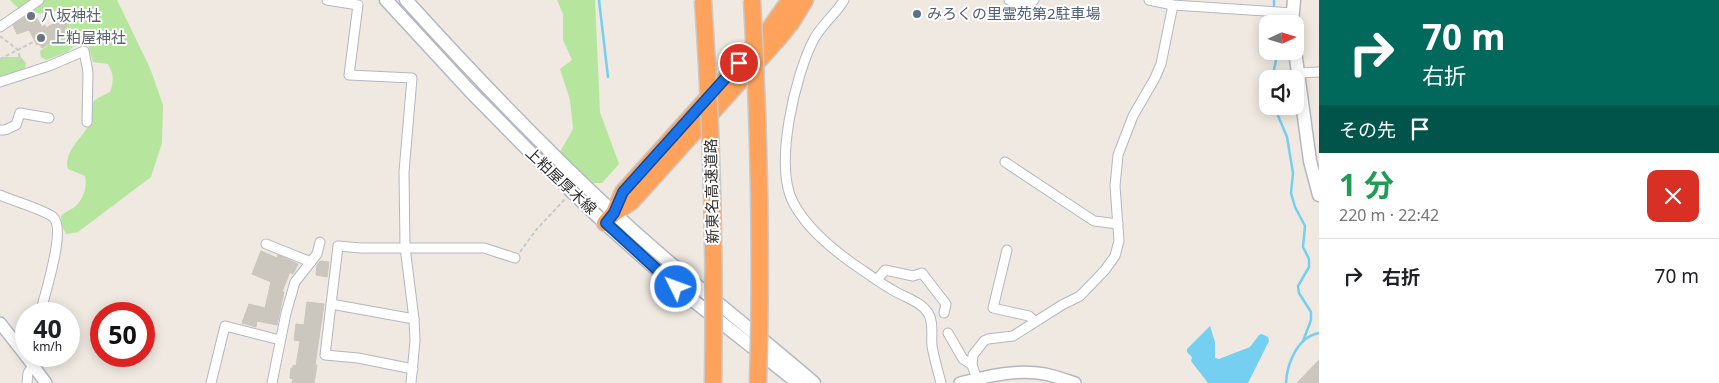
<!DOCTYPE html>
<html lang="ja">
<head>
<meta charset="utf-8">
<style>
	body { margin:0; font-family:"Noto Sans","Noto Sans JP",sans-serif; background:#f6f6f6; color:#202124; height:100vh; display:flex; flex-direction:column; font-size:19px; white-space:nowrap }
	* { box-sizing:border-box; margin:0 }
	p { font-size:16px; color:#757577 }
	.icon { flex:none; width:28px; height:28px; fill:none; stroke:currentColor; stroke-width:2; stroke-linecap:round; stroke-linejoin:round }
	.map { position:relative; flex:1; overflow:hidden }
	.details { display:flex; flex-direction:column; background:#fff; width:400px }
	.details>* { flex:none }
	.hud { background:#00695c; color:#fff; overflow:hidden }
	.needle { width:32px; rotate:86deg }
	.tools { position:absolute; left:1259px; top:15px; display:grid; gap:10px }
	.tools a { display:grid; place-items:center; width:45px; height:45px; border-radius:10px; background:#fff; box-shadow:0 2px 12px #0003; font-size:25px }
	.speed { position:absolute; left:15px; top:302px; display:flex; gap:10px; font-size:25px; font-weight:700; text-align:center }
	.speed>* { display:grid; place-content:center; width:65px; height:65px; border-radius:50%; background:#fff; box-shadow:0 2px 12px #0003; line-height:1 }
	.speed small { font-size:12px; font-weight:400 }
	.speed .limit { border:8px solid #d22; background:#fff; color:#111 }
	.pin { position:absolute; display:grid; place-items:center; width:42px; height:42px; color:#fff; margin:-21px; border:2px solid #fff; border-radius:50%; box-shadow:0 1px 5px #0007 }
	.me { position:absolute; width:55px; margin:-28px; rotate:312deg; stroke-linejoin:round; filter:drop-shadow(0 0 4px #0008) }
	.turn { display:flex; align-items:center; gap:18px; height:105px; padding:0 20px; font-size:22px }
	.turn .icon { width:65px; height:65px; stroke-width:2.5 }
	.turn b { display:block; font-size:35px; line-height:42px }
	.then { display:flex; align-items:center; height:48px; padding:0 20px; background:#0003; gap:10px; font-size:19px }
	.round { display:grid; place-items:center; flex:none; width:52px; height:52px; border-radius:10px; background:#f6f6f6 }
	.headline { display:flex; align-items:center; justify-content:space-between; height:85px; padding:0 20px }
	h1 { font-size:30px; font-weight:700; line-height:38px; color:#1e9e55 }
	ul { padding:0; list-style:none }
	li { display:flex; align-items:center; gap:15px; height:75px; padding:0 20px; border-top:1px solid #e0e0e0 }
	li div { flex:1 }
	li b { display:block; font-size:19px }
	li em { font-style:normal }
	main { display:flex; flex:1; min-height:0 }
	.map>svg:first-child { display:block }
	.green { fill:#b6e59e }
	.water { fill:#75cff0 }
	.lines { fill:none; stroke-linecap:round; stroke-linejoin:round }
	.stream { stroke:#75cff0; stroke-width:2.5 }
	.building { fill:#cbc7bf; stroke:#cbc5ba }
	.minor-casing { stroke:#b4b7c1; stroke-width:11 }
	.tertiary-casing { stroke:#b4b7c1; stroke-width:14 }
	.secondary-casing { stroke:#b4b7c1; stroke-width:15 }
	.motorway-casing { stroke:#c9c9c9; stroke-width:19 }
	.path { stroke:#c9c9c9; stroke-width:2; stroke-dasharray:4 2.5; stroke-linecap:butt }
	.minor { stroke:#fff; stroke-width:9 }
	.tertiary { stroke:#fff; stroke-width:11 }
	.secondary { stroke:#fff; stroke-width:12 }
	.motorway { stroke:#ffa35c; stroke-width:16 }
	.motorway-bridge-casing { stroke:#c9c9c9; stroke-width:19; stroke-linecap:butt }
	.motorway-bridge { stroke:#ffa35c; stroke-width:16 }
	.route-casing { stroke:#114b97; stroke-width:12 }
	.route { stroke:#1a73e8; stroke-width:9 }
	.service-dot { fill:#5c6f8a; stroke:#fff; stroke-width:2 }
	.worship-dot { fill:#6b7280; stroke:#fff; stroke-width:2 }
	.labels { text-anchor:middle; stroke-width:4; stroke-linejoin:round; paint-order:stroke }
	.service-label { font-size:15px; fill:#4e5e75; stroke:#fff; text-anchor:start }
	.worship-label { font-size:15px; fill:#5b616d; stroke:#fff; text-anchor:start }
	.street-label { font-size:15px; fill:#2e2e2e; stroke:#fff }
</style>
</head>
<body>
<main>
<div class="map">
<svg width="1319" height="383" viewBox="0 0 1319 383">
	<rect width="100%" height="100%" fill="#efe9e1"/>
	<g class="green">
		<path d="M10,0H117L150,68L163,105L162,143L151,177L78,232L66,234L62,226L61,216C65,212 70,210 75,207C83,200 88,186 85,176L68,169C63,150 84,138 90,122C91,117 90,110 90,105L96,99L110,92C114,82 114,74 108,64L93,62L87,40H81L67,52L46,60L41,57L40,51L59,36L65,26L59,11C40,14 24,17 10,0Z"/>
		<polygon points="557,0 595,0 600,112 619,164 602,183 591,183 560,152 573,129 570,100 560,69 572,60 563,40 563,14"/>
		<polygon points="3,57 21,57 26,63 25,69 0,81 0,59"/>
	</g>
	<polygon class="water" points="1210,326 1215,342 1215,358 1219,359 1250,347 1259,335 1262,334 1268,337 1269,341 1248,383 1208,383 1191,361 1192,357 1187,352 1187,349"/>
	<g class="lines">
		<g class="stream">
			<polyline points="599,0 608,77"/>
			<polyline points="1274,6 1274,0"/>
			<polyline points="1273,21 1273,24"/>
			<polyline points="1272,79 1278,51"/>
			<polyline points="1274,106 1287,137 1293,173 1291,193 1295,207 1305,226 1303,247 1309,259 1309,267 1298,286 1299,293 1311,312 1311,320 1303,341"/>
			<path d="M1286,383C1287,364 1297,337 1319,333"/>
		</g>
	</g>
	<g class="building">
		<polygon points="33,12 42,27 45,25 46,28 63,18 67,26 63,29 65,32 42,48 39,44 37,45 29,30 17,34 13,25"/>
		<polygon points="261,251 277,258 278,255 298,264 293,274 290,272 282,292 284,292 277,325 257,321 256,327 242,323 249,304 265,308 271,282 252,274"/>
		<polygon points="320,261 329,262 327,277 316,275 317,265"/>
		<polygon points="307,302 324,304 315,365 317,365 314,383 292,383 293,379 290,378 291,368 293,368 293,365 296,366 300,341 294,340 296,324 304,325"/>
		<polygon points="1319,360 1319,383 1297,383"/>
	</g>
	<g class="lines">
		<defs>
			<g id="minor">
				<polyline points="327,0 358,5 349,75 412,78 404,172 405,247 414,319 415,341 411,383"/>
				<path d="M844,0C836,14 822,24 814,39C795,75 773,167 794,204C807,228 831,248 852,263C867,273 881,284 896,292C907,298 921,302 928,313C934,322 931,335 932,346C934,358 938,371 941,383"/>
				<path d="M1009,0C1017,5 1026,5 1034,0"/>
				<polyline points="1149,0 1173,5 1293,13"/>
				<polyline points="0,27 39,0"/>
				<polyline points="1298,73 1319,72"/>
				<polyline points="0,82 49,66 84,51 88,72 87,122"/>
				<polyline points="0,130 5,130 16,125 20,113 49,118"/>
				<polyline points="1005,162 1094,221 1118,224"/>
				<path d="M0,195C13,201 43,209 53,217C67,229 44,296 40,314"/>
				<polyline points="266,244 311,262"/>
				<polyline points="1007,250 993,308 1029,316 1035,322"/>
				<polyline points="877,280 885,270 913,276 922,273 946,304 944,313"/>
				<polyline points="331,304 414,319"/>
				<polyline points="948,333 963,359 972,365"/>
				<polyline points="413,369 358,358 325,355 338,246 361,248 484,248 515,258"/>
				<polyline points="977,379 972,365 973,355 984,341 988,339 1013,336 1062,305 1080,296 1105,270 1115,256 1119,241 1115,186 1118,155 1133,116 1155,78 1161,64 1173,5"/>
				<polyline points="27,383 28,373 33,366"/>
				<polyline points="211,383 225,326 280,340"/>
				<polyline points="272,383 286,313 295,282 317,254 320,242"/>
			</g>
			<g id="tertiary">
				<polyline points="0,323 26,356"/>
				<polyline points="26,356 46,383"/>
				<path d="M960,383C989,376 1016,369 1045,374C1055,376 1066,380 1075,383"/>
			</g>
			<g id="secondary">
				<polyline points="386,0 470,91 533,155 610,228 676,287 798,383"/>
				<path d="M406,0C473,74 542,146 615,214C679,274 748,326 814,383"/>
				<polyline points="1292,24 1294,0"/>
				<polyline points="1295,51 1310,161 1319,195"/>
			</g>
			<g id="motorway">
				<polyline points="614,213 623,192 768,31 790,0"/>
				<polyline points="605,223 614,213 632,201 778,39 791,23 805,0"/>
			</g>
		</defs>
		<use href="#minor" class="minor-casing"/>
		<use href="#tertiary" class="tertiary-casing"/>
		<use href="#secondary" class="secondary-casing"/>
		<use href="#motorway" class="motorway-casing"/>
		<g class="path">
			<polyline points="0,36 18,50 21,63 20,66"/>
			<polyline points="0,59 33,42"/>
			<polyline points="520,252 536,230 565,199"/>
		</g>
		<use href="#minor" class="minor"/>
		<use href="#tertiary" class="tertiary"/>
		<use href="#secondary" class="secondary"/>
		<use href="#motorway" class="motorway"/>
		<defs>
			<g id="motorway-bridge">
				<path d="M703,0C712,128 715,255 713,383"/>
				<path d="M752,0C759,128 762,255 758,383"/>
			</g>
		</defs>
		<use href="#motorway-bridge" class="motorway-bridge-casing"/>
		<use href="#motorway-bridge" class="motorway-bridge"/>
	</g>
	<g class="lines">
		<defs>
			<polyline id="route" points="676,287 606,223 614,213 623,192 739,63"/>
		</defs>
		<use href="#route" class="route-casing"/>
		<use href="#route" class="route"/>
	</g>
	<circle class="service-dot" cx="917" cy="14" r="5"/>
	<g class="worship-dot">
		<circle cx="31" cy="16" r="5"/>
		<circle cx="41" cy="38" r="5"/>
	</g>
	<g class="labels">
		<g class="service-label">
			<text x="927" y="19">みろくの里霊苑第2駐車場</text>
		</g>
		<g class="worship-label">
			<text x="41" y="21">八坂神社</text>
			<text x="51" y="43">上粕屋神社</text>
		</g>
		<g class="street-label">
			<text transform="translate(561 181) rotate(43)" y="5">上粕屋厚木線</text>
			<text transform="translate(712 191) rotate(-91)" y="5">新東名高速道路</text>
		</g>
	</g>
</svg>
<div class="tools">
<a><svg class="needle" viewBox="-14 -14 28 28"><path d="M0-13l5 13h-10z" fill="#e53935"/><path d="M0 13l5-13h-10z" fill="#757577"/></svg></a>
<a><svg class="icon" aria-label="sound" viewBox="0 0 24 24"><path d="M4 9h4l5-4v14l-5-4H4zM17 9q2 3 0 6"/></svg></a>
</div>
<div class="speed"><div>40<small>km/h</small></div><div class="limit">50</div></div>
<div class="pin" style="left:739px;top:63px;background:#d93025"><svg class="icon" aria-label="arrive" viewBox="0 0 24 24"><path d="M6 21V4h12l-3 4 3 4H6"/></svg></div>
<svg class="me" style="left:676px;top:287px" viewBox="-20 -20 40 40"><circle r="17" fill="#1a73e8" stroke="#fff" stroke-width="3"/><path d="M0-11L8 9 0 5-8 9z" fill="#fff"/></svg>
</div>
<section class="details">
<div class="hud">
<div class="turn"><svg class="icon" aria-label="right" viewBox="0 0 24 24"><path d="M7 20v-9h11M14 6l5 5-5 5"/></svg><div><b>70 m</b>右折</div></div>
<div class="then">その先<svg class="icon" aria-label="arrive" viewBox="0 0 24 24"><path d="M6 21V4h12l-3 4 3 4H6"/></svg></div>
</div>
<div class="headline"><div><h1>1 分</h1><p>220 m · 22:42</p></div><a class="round" style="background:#d93025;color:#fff"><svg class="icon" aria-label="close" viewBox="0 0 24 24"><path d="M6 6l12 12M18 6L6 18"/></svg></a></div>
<ul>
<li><svg class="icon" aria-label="right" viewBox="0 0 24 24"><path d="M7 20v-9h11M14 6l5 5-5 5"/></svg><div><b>右折</b></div><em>70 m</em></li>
</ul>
</section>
</main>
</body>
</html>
